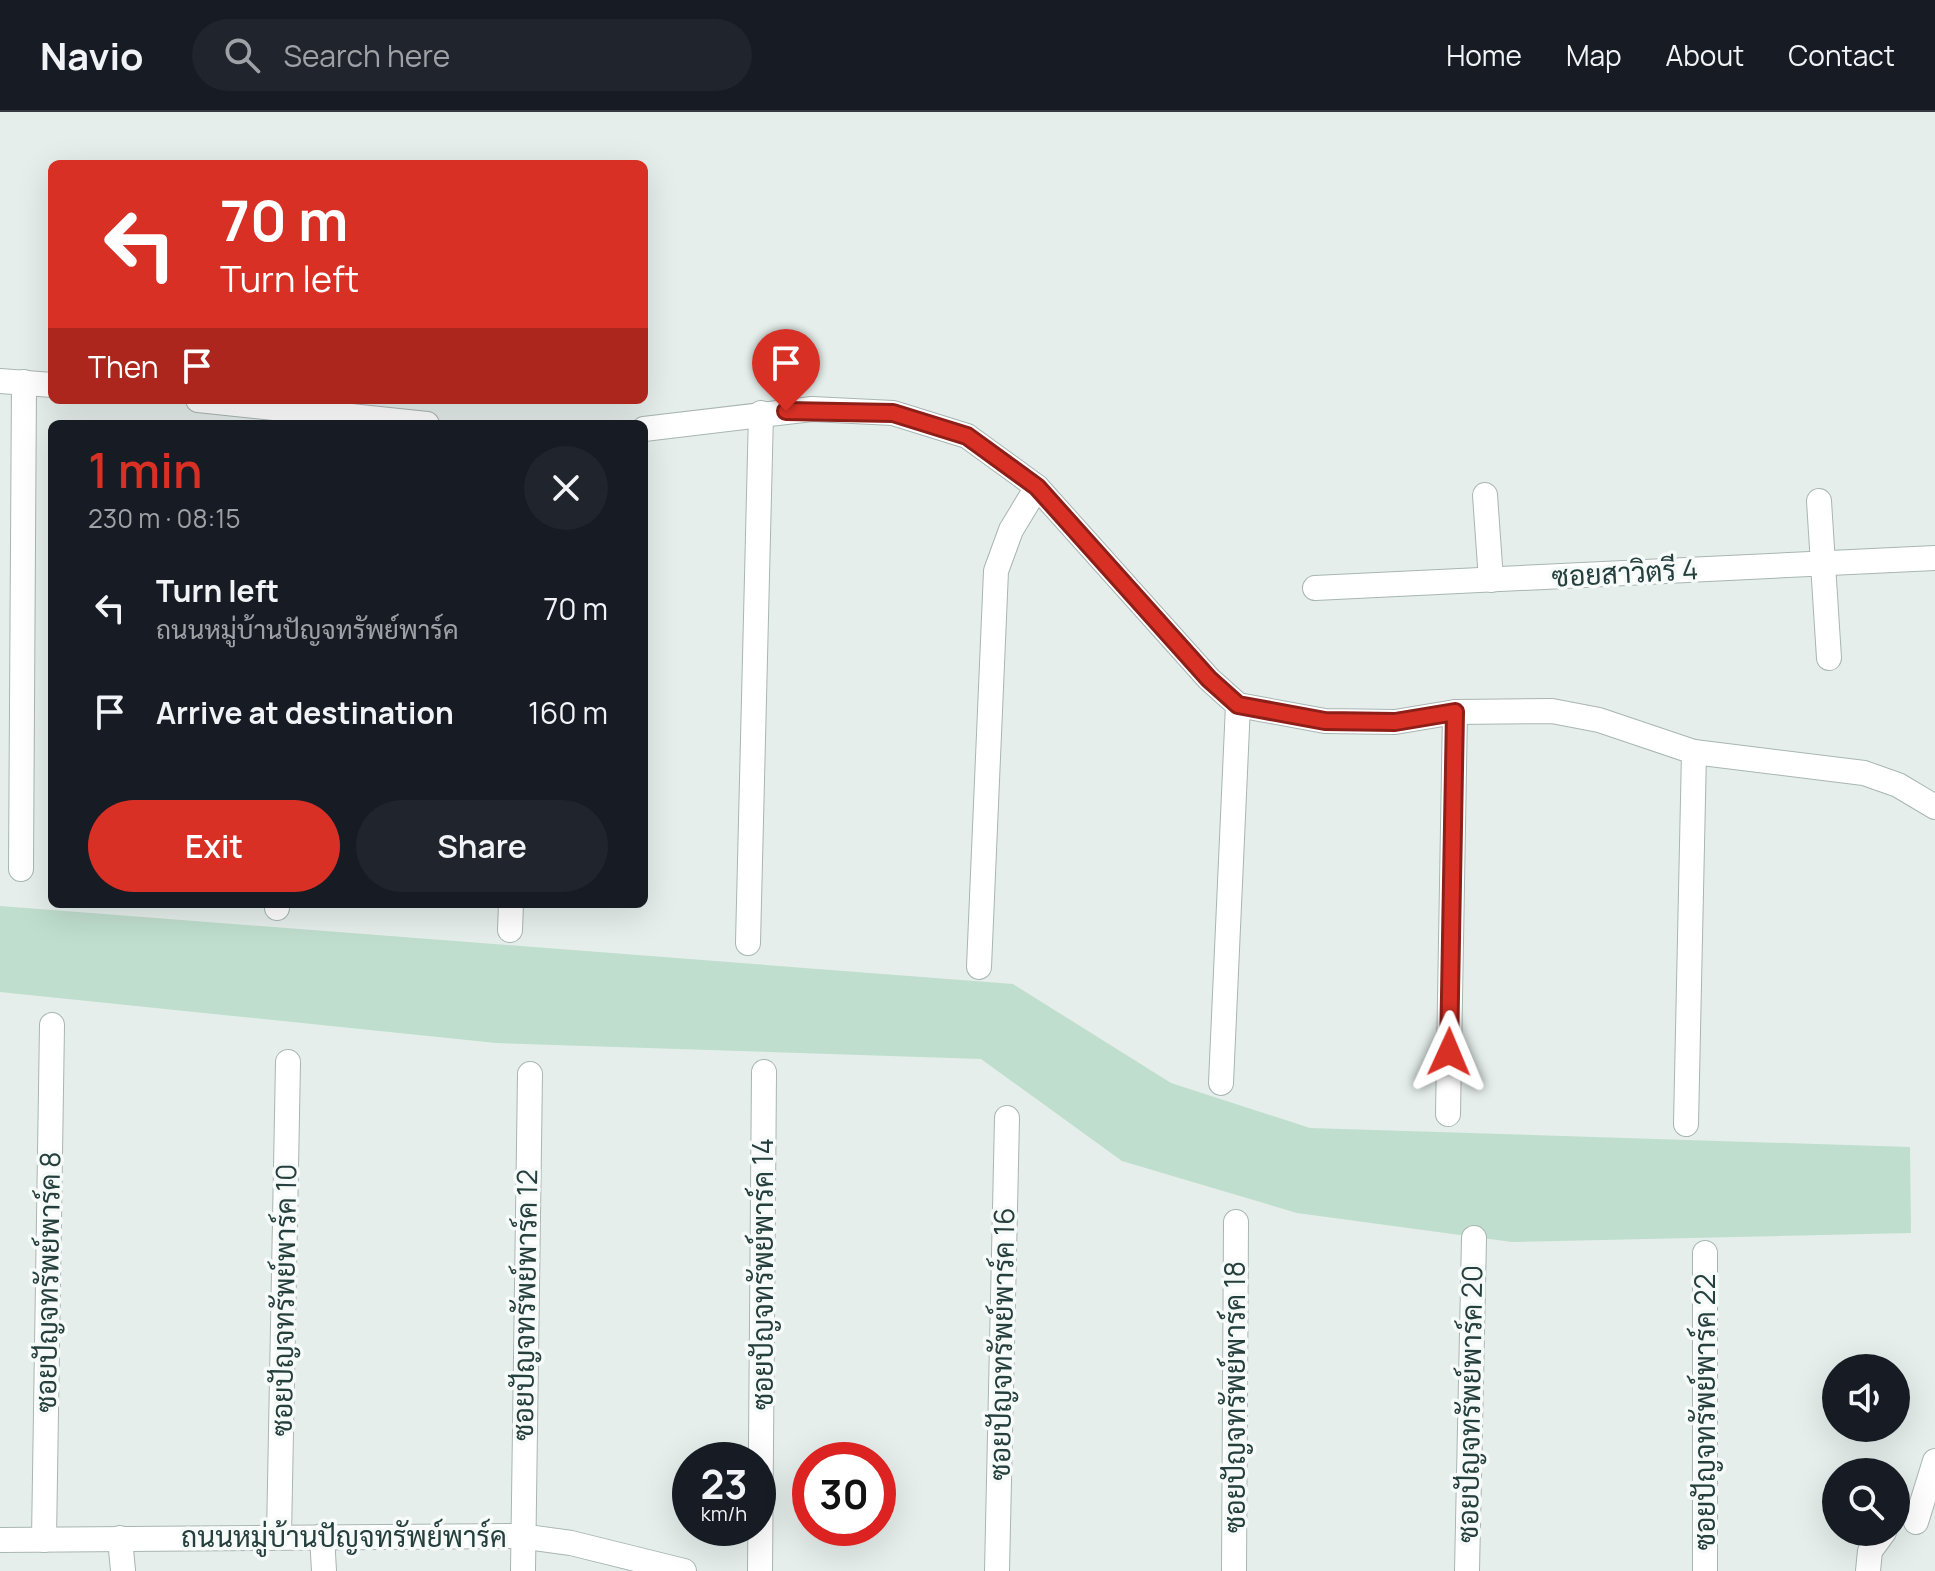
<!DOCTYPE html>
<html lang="en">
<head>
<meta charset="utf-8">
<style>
	body { margin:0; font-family:Manrope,Sarabun,sans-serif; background:#20242c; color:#f1f3f6; height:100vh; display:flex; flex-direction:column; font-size:30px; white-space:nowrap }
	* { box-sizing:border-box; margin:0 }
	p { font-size:26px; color:#9ea1a6 }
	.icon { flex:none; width:44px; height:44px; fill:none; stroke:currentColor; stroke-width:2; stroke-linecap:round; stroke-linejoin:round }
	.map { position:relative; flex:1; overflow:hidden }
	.panel { position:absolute; left:48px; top:308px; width:600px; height:488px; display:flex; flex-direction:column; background:#171b24; border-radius:12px; box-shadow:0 8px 32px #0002 }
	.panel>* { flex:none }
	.guide { position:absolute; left:48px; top:48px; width:600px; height:244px; border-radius:12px; box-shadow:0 8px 32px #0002; background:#d93025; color:#fff; overflow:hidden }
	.fabs { position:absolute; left:1822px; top:1242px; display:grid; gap:16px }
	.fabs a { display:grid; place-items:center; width:88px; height:88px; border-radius:50%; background:#171b24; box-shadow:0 8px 32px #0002; font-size:40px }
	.speed { position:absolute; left:672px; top:1330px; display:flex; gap:16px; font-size:40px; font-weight:700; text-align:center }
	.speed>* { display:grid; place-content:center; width:104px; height:104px; border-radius:50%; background:#171b24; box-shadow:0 8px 32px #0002; line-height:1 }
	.speed small { font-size:20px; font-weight:400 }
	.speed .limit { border:12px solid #d22; background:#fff; color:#111 }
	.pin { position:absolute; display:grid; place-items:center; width:68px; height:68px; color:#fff; margin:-82px -34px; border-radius:50% 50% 50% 0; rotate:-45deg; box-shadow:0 0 8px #0007 }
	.pin .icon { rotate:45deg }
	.me { position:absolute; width:88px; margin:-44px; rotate:1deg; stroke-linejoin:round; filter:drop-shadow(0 0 6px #0008) }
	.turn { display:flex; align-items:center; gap:28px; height:168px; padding:0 40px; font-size:36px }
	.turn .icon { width:104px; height:104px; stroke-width:2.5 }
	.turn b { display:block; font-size:56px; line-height:68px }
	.then { display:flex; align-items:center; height:76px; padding:0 40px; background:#0003; gap:16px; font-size:30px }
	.round { display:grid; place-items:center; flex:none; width:84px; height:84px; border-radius:42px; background:#20242c }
	.headline { display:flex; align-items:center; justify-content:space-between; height:136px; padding:0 40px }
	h1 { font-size:48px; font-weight:600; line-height:60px; color:#d93025 }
	.button { display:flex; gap:16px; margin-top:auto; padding:16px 40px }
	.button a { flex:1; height:92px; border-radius:48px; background:#d93025; color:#fff; font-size:32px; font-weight:600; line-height:92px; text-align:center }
	.button a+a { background:#20242c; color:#f1f3f6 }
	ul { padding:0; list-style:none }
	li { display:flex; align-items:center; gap:24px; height:104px; padding:0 40px }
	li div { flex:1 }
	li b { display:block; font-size:30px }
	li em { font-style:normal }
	header { display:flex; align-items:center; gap:48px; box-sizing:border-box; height:112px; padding:0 40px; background:#171b24; border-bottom:2px solid #363941 }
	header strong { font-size:38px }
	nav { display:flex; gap:44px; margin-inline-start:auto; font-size:28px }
	.search { width:560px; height:72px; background:#20242c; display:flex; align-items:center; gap:20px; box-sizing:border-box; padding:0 28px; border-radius:44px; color:#9ea1a6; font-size:30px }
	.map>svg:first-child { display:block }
	.green { fill:#bfdecd }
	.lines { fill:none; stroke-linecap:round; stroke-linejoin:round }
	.street-casing { stroke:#a8b6b3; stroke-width:26 }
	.street { stroke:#fff; stroke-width:24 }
	.route-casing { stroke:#8d1f18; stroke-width:20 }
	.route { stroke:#d93025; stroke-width:14 }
	.labels { text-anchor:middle; stroke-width:7; stroke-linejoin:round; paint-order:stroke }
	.street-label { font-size:28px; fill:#253f3d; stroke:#f6faf9 }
</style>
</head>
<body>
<header>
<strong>Navio</strong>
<div class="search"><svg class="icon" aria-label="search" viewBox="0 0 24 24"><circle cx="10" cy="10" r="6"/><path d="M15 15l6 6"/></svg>Search here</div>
<nav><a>Home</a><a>Map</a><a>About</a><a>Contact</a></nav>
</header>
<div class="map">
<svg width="1935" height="1459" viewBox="0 0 1935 1459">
	<rect width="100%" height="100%" fill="#e5eeeb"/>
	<polygon class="green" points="0,794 1013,872 1171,971 1310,1016 1910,1035 1911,1121 1512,1130 1297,1101 1122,1049 981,947 496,931 0,880"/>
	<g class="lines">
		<defs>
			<g id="street">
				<polyline points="0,269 52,273"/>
				<polyline points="198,288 427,312"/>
				<polyline points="644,317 812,297 893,301 967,324 1037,375 1209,567 1238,593 1325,609 1395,610 1455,600 1552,599 1599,608 1694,640 1864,661 1898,673 1935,695"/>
				<polyline points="1485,383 1491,468"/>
				<polyline points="1819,389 1829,546"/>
				<polyline points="1315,476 1935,446"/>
				<polyline points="21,757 24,270"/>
				<polyline points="277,796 277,792"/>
				<polyline points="510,818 511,792"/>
				<polyline points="748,831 761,301"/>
				<polyline points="979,855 996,459 1011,418 1037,375"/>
				<polyline points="1221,971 1238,593"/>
				<polyline points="1448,1002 1455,600"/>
				<polyline points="1686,1012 1694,640"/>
				<polyline points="1916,1410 1935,1349"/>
				<polyline points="322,1424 324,1459"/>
				<polyline points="279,1425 288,950"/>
				<polyline points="120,1426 123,1459"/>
				<polyline points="0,1428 520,1424 571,1431 684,1459"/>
				<polyline points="44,1428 52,913"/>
				<polyline points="523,1459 530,962"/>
				<polyline points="760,1459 764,960"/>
				<polyline points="997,1459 1007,1006"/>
				<polyline points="1234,1459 1236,1110"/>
				<polyline points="1467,1459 1474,1126"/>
				<polyline points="1705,1459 1705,1141"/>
				<polyline points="1868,1459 1870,1439 1884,1420"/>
			</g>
		</defs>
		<use href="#street" class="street-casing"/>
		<use href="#street" class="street"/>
	</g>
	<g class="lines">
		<defs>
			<polyline id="route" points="786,299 893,301 967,324 1037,375 1209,567 1238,593 1325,609 1395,610 1455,600 1449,940"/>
		</defs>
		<use href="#route" class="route-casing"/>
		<use href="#route" class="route"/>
	</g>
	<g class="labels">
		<g class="street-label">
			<text transform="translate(1625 461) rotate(-3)" y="10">ซอยสาวิตรี 4</text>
			<text transform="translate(763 1162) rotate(-90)" y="10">ซอยปัญจทรัพย์พาร์ค 14</text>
			<text transform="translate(48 1170) rotate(-89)" y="10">ซอยปัญจทรัพย์พาร์ค 8</text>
			<text transform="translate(284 1188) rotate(-89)" y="10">ซอยปัญจทรัพย์พาร์ค 10</text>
			<text transform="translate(525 1193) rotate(-89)" y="10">ซอยปัญจทรัพย์พาร์ค 12</text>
			<text transform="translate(1002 1232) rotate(-89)" y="10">ซอยปัญจทรัพย์พาร์ค 16</text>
			<text transform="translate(1235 1285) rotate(-90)" y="10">ซอยปัญจทรัพย์พาร์ค 18</text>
			<text transform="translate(1470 1292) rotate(-89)" y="10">ซอยปัญจทรัพย์พาร์ค 20</text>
			<text transform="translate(1705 1300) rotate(-90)" y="10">ซอยปัญจทรัพย์พาร์ค 22</text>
			<text x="344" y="1435">ถนนหมู่บ้านปัญจทรัพย์พาร์ค</text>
		</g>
	</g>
</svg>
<div class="fabs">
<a><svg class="icon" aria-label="sound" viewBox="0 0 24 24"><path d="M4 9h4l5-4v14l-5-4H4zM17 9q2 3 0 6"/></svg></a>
<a><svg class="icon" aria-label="search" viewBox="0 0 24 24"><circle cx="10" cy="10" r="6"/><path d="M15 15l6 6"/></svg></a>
</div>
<div class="speed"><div>23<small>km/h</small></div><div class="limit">30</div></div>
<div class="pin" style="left:786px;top:299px;background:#d93025"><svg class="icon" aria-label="arrive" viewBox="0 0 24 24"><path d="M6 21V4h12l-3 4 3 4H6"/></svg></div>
<svg class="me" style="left:1449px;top:940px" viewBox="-20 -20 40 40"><path d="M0-17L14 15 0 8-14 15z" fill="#d93025" stroke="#fff" stroke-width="4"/></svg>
<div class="guide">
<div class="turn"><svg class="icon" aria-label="left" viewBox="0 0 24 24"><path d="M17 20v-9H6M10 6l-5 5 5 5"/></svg><div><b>70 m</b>Turn left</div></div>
<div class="then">Then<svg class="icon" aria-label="arrive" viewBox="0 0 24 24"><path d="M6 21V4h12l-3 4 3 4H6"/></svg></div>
</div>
<section class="panel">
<div class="headline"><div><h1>1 min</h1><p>230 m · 08:15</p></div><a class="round"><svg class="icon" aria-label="close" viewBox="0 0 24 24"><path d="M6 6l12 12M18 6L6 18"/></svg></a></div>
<ul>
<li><svg class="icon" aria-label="left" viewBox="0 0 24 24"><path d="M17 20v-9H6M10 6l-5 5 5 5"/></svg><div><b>Turn left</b><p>ถนนหมู่บ้านปัญจทรัพย์พาร์ค</p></div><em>70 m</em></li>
<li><svg class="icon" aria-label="arrive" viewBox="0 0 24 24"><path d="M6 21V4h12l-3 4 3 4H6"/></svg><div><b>Arrive at destination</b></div><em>160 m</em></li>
</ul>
<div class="button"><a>Exit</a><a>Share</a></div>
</section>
</div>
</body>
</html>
